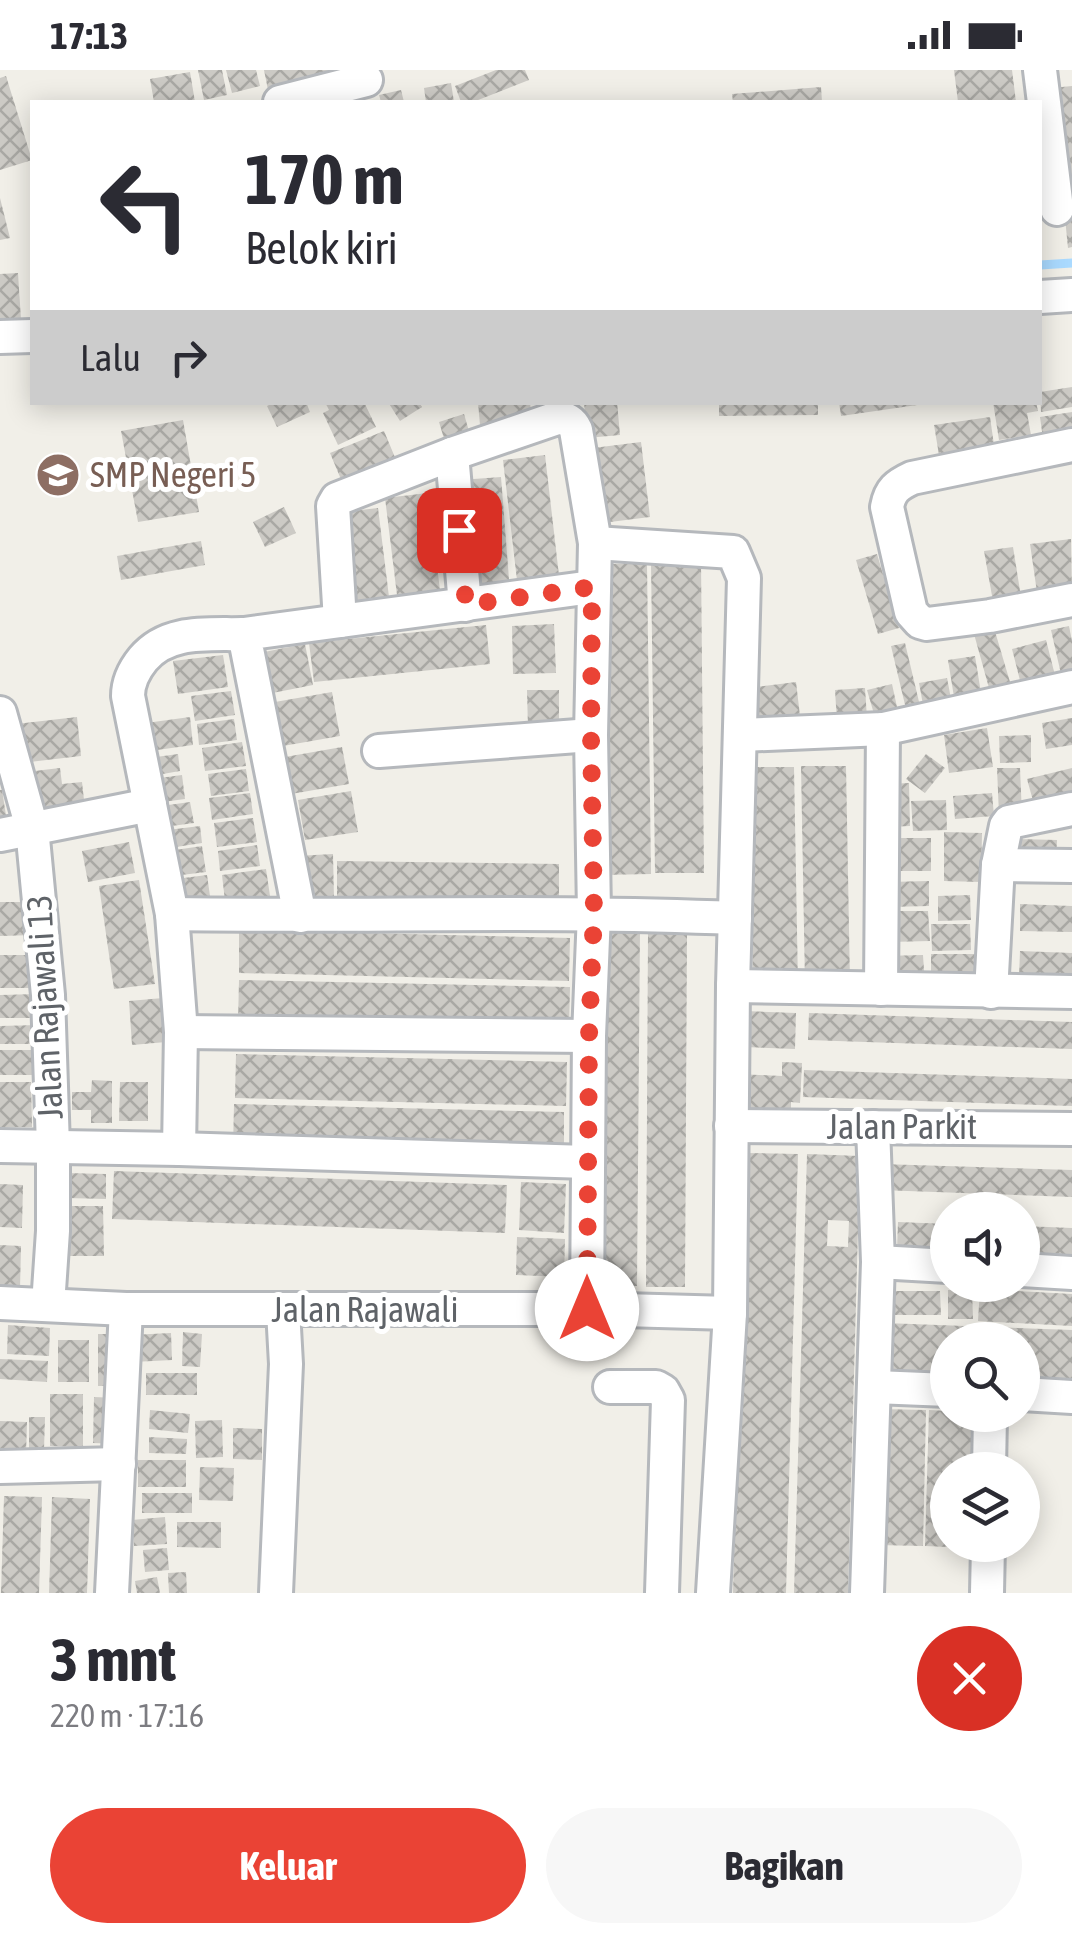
<!DOCTYPE html>
<html lang="id">
<head>
<meta charset="utf-8">
<style>
	body { margin:0; font-family:"Asap Condensed",sans-serif; background:#f7f7f7; color:#2b2b33; height:100vh; display:flex; flex-direction:column; font-size:38px; white-space:nowrap }
	* { box-sizing:border-box; margin:0 }
	p { font-size:32px; color:#7c7c81 }
	.icon { flex:none; width:55px; height:55px; fill:none; stroke:currentColor; stroke-width:2; stroke-linecap:round; stroke-linejoin:round }
	.map { position:relative; height:1523px; overflow:hidden }
	.sheet { display:flex; flex-direction:column; background:#fff; flex:1 }
	.sheet>* { flex:none }
	.banner { position:absolute; left:30px; top:30px; width:1012px; height:305px; border-radius:0px; box-shadow:0 5px 25px #0003; background:#fff; color:#2b2b33; overflow:hidden }
	.buttons { position:absolute; left:930px; top:1122px; display:grid; gap:20px }
	.buttons a { display:grid; place-items:center; width:110px; height:110px; border-radius:50%; background:#fff; box-shadow:0 5px 25px #0003; font-size:50px }
	.pin { position:absolute; display:grid; place-items:center; width:85px; height:85px; color:#fff; margin:-42px; border-radius:20px; box-shadow:0 5px 15px #0006 }
	.me { position:absolute; width:110px; margin:-55px; rotate:0deg; stroke-linejoin:round; filter:drop-shadow(0 0 8px #0008) }
	.turn { display:flex; align-items:center; gap:35px; height:210px; padding:0 50px; font-size:45px }
	.turn .icon { width:130px; height:130px; stroke-width:2.5 }
	.turn b { display:block; font-size:70px; line-height:85px }
	.then { display:flex; align-items:center; height:95px; padding:0 50px; background:#0003; gap:20px; font-size:38px }
	.round { display:grid; place-items:center; flex:none; width:105px; height:105px; border-radius:52px; background:#f7f7f7 }
	.overview { display:flex; align-items:center; justify-content:space-between; height:170px; padding:0 50px }
	h1 { font-size:60px; font-weight:700; line-height:75px }
	.button { display:flex; gap:20px; margin-top:auto; padding:20px 50px }
	.button a { flex:1; height:115px; border-radius:60px; background:#ea4335; color:#fff; font-size:40px; font-weight:700; line-height:115px; text-align:center }
	.button a+a { background:#f7f7f7; color:#2b2b33 }
	.status { display:flex; justify-content:space-between; align-items:center; height:70px; padding:0 50px; background:#fff; direction:ltr }
	.status svg { height:28px; fill:currentColor }
	.map>svg:first-child { display:block }
	.lines { fill:none; stroke-linecap:round; stroke-linejoin:round }
	.stream { stroke:#aadaff; stroke-width:9 }
	.building { fill:url(#building-cross-hatch); fill-rule:evenodd }
	.minor-casing { stroke:#b5b8bc; stroke-width:38 }
	.minor { stroke:#fff; stroke-width:32 }
	.route { stroke:#ea4335; stroke-width:18; stroke-dasharray:0 32.4 }
	.labels { text-anchor:middle; stroke-width:10; stroke-linejoin:round; paint-order:stroke }
	.education-label { font-size:35px; fill:#785e54; stroke:#fff; text-anchor:start }
	.street-label { font-size:35px; fill:#5f6368; stroke:#fff }
</style>
</head>
<body>
<div class="status"><b>17:13</b><svg viewBox="0 0 49 12"><path d="M0 12V9h3v3zM5 12V6h3v6zM10 12V3h3v9zM15 12V0h3v12zM26 1h20v11H26zM47 4h2v5h-2z"/></svg></div>
<div class="map">
<svg width="1072" height="1523" viewBox="0 0 1072 1523">
	<defs>
		<pattern id="building-cross-hatch" width="8" height="8" patternUnits="userSpaceOnUse" patternTransform="scale(2.5)"><rect width="8" height="8" fill="#cccac5"/><path d="M0 0l8 8M0 8l8-8" fill="none" stroke="#a9a8a4"/></pattern>
	</defs>
	<rect width="100%" height="100%" fill="#f1efe8"/>
	<g class="lines">
		<polyline class="stream" points="1040,195 1072,193"/>
	</g>
	<g class="building">
		<polygon points="198,0 222,0 227,25 204,30"/>
		<polygon points="226,0 256,0 260,16 232,23"/>
		<polygon points="264,0 357,0 358,3 268,20"/>
		<polygon points="496,0 525,0 529,10 473,32 461,32 455,16"/>
		<polygon points="954,0 1012,0 1016,32 958,32"/>
		<polygon points="190,2 195,32 154,32 150,9"/>
		<polygon points="6,6 32,90 0,100 0,8"/>
		<polygon points="451,13 454,32 426,32 424,18"/>
		<polygon points="1072,16 1072,177 1068,178 1052,18"/>
		<polygon points="821,17 822,32 733,32 732,24"/>
		<polygon points="401,20 404,32 381,32 379,25"/>
		<polygon points="0,128 10,168 0,170"/>
		<polygon points="18,203 21,250 0,251 0,204"/>
		<polygon points="1072,317 1072,337 1041,342 1040,322"/>
		<polygon points="275,332 306,332 310,342 277,357 267,336"/>
		<polygon points="325,332 364,332 376,357 338,375 323,343 329,340"/>
		<polygon points="388,332 419,332 422,337 400,351"/>
		<polygon points="478,332 530,332 532,350 480,355"/>
		<polygon points="584,332 617,332 620,365 587,368"/>
		<polygon points="719,332 818,332 818,345 719,346"/>
		<polygon points="839,332 917,332 917,335 841,346"/>
		<polygon points="993,332 1036,332 1038,341 1027,343 1031,365 999,370"/>
		<polygon points="1072,342 1072,372 1044,376 1040,347"/>
		<polygon points="464,344 473,375 448,382 439,352"/>
		<polygon points="990,347 995,382 940,391 934,355"/>
		<polygon points="183,350 199,442 138,452 121,361"/>
		<polygon points="384,361 399,397 345,419 330,383"/>
		<polygon points="641,372 650,447 602,453 593,378"/>
		<polygon points="545,385 560,514 518,519 503,390"/>
		<polygon points="501,407 510,522 469,525 460,410"/>
		<polygon points="428,423 442,536 399,541 385,428"/>
		<polygon points="284,437 296,463 265,477 253,452"/>
		<polygon points="378,438 391,543 348,548 335,443"/>
		<polygon points="1071,469 1072,524 1038,529 1030,474"/>
		<polygon points="201,471 205,495 121,510 117,486"/>
		<polygon points="1013,477 1022,533 994,537 984,481"/>
		<polygon points="877,484 899,558 878,564 856,490"/>
		<polygon points="651,492 701,492 704,803 655,803"/>
		<polygon points="598,494 647,494 651,804 602,805"/>
		<polygon points="554,554 556,603 513,604 512,556"/>
		<polygon points="486,555 490,594 314,612 309,573"/>
		<polygon points="1069,556 1072,571 1072,602 1061,604 1051,560"/>
		<polygon points="994,558 1010,612 989,618 974,564"/>
		<polygon points="1046,570 1058,617 1024,626 1012,579"/>
		<polygon points="905,573 920,636 906,639 891,576"/>
		<polygon points="305,574 313,615 257,626 249,585"/>
		<polygon points="223,585 228,617 178,624 173,591"/>
		<polygon points="975,586 981,623 954,627 948,590"/>
		<polygon points="947,608 952,634 924,640 919,613"/>
		<polygon points="796,612 801,654 761,659 755,617"/>
		<polygon points="892,614 897,637 874,644 867,620"/>
		<polygon points="865,618 867,648 837,651 835,620"/>
		<polygon points="527,620 559,620 559,659 528,659"/>
		<polygon points="231,621 235,645 195,651 191,626"/>
		<polygon points="332,622 340,666 283,676 275,632"/>
		<polygon points="77,647 81,686 21,693 16,654"/>
		<polygon points="190,647 193,675 150,681 146,653"/>
		<polygon points="1072,648 1072,675 1046,679 1042,653"/>
		<polygon points="234,649 237,670 199,675 197,654"/>
		<polygon points="987,658 993,697 949,703 944,665"/>
		<polygon points="1031,665 1031,692 1000,693 999,666"/>
		<polygon points="242,672 246,696 205,701 202,678"/>
		<polygon points="342,677 349,714 291,724 285,687"/>
		<polygon points="178,684 180,701 151,706 149,688"/>
		<polygon points="926,684 945,698 925,723 906,709"/>
		<polygon points="801,696 846,696 850,913 805,914"/>
		<polygon points="749,697 794,697 798,915 753,915"/>
		<polygon points="60,698 62,714 82,712 85,739 31,745 26,702"/>
		<polygon points="997,698 1020,698 1022,745 999,745"/>
		<polygon points="1072,698 1072,729 1035,738 1027,709"/>
		<polygon points="246,699 249,721 211,726 208,704"/>
		<polygon points="182,705 185,729 155,733 152,709"/>
		<polygon points="909,713 910,756 887,757 887,714"/>
		<polygon points="0,720 2,720 8,758 0,759"/>
		<polygon points="351,721 358,762 305,770 298,730"/>
		<polygon points="250,723 253,744 212,750 209,728"/>
		<polygon points="992,723 994,746 955,749 953,726"/>
		<polygon points="946,730 947,760 913,761 911,731"/>
		<polygon points="190,732 194,753 157,758 154,737"/>
		<polygon points="253,748 257,772 217,777 214,753"/>
		<polygon points="200,756 202,773 163,779 160,761"/>
		<polygon points="944,762 982,763 981,812 944,811"/>
		<rect x="893" y="768" width="38" height="33"/>
		<polygon points="1014,769 1057,770 1056,792 1013,791"/>
		<polygon points="129,772 135,803 88,812 82,781"/>
		<polygon points="257,775 260,796 220,801 218,781"/>
		<polygon points="202,776 206,802 165,807 162,782"/>
		<polygon points="333,784 334,829 297,830 296,786"/>
		<polygon points="337,791 559,794 559,831 337,827"/>
		<polygon points="266,799 270,826 225,831 222,805"/>
		<polygon points="207,805 211,833 172,838 168,810"/>
		<polygon points="139,810 155,914 114,919 99,816"/>
		<polygon points="929,811 929,836 889,837 888,812"/>
		<polygon points="970,825 971,850 938,851 938,826"/>
		<polygon points="0,832 34,832 35,865 0,866"/>
		<polygon points="1020,834 1072,836 1072,862 1020,861"/>
		<polygon points="888,841 928,841 930,871 889,872"/>
		<polygon points="931,854 970,854 971,880 932,881"/>
		<polygon points="239,860 570,868 569,911 239,903"/>
		<polygon points="601,862 640,862 637,1216 599,1215"/>
		<polygon points="648,863 687,864 685,1217 646,1217"/>
		<polygon points="1020,881 1072,883 1072,909 1019,907"/>
		<rect x="931" y="884" width="44" height="30"/>
		<rect x="0" y="885" width="38" height="33"/>
		<polygon points="923,885 925,915 885,917 884,886"/>
		<polygon points="239,910 570,917 569,961 238,953"/>
		<polygon points="37,924 37,948 0,948 0,925"/>
		<polygon points="163,928 166,972 132,975 129,931"/>
		<polygon points="745,941 796,943 795,979 744,977"/>
		<polygon points="809,943 1072,952 1072,979 808,970"/>
		<polygon points="38,955 39,974 0,974 0,956"/>
		<rect x="0" y="980" width="38" height="25"/>
		<polygon points="236,984 567,992 566,1036 235,1028"/>
		<polygon points="782,992 802,993 800,1033 791,1032 791,1042 737,1039 739,1004 782,1006"/>
		<polygon points="804,1000 1072,1009 1072,1036 803,1027"/>
		<polygon points="92,1010 112,1011 112,1053 91,1053 91,1040 72,1040 72,1022 91,1022"/>
		<polygon points="0,1012 31,1012 32,1057 0,1057"/>
		<polygon points="120,1012 148,1012 148,1051 119,1051"/>
		<polygon points="234,1034 564,1042 564,1086 233,1079"/>
		<polygon points="745,1083 798,1084 786,1523 733,1523"/>
		<path d="M807,1084L860,1086L848,1523H794ZM828,1150L849,1151L848,1177L827,1176Z"/>
		<polygon points="881,1094 1072,1100 1072,1127 880,1120"/>
		<polygon points="114,1101 507,1115 505,1163 112,1149"/>
		<polygon points="66,1103 106,1104 106,1129 66,1128"/>
		<polygon points="521,1112 566,1114 564,1163 519,1160"/>
		<polygon points="0,1114 23,1115 22,1158 0,1157"/>
		<polygon points="65,1136 103,1136 104,1186 65,1186"/>
		<polygon points="898,1152 948,1154 948,1181 897,1179"/>
		<polygon points="1022,1156 1072,1158 1072,1185 1022,1183"/>
		<polygon points="517,1167 565,1169 564,1207 516,1205"/>
		<polygon points="0,1175 21,1176 20,1219 0,1218"/>
		<polygon points="980,1219 1072,1224 1072,1256 978,1251"/>
		<polygon points="948,1220 972,1220 973,1249 948,1249"/>
		<polygon points="893,1221 940,1221 941,1245 893,1245"/>
		<polygon points="885,1253 1072,1260 1072,1319 1022,1317 1022,1270 948,1270 948,1314 883,1311"/>
		<polygon points="8,1255 50,1258 49,1286 7,1284"/>
		<polygon points="183,1262 202,1264 200,1297 182,1296"/>
		<polygon points="171,1263 172,1290 133,1292 131,1265"/>
		<polygon points="98,1264 123,1264 122,1316 98,1316"/>
		<rect x="58" y="1270" width="31" height="42"/>
		<polygon points="0,1289 48,1291 47,1312 0,1309"/>
		<rect x="146" y="1303" width="51" height="22"/>
		<polygon points="50,1324 83,1324 83,1377 50,1376"/>
		<polygon points="94,1327 117,1328 117,1374 93,1373"/>
		<polygon points="878,1339 926,1340 923,1476 875,1475"/>
		<polygon points="150,1340 190,1344 188,1363 149,1359"/>
		<polygon points="929,1340 948,1341 948,1345 977,1345 976,1400 948,1400 948,1477 925,1476"/>
		<polygon points="29,1347 45,1347 44,1380 29,1380"/>
		<polygon points="222,1350 223,1387 196,1388 195,1351"/>
		<polygon points="0,1351 27,1352 26,1384 0,1384"/>
		<polygon points="233,1358 262,1359 262,1390 233,1389"/>
		<polygon points="149,1367 187,1369 186,1384 149,1383"/>
		<rect x="138" y="1390" width="48" height="27"/>
		<polygon points="200,1397 234,1398 233,1431 199,1430"/>
		<rect x="142" y="1423" width="50" height="20"/>
		<polygon points="4,1426 42,1427 39,1523 1,1523"/>
		<polygon points="52,1427 90,1429 87,1523 49,1523"/>
		<polygon points="165,1447 167,1474 134,1476 132,1450"/>
		<polygon points="177,1452 221,1452 221,1478 177,1477"/>
		<polygon points="167,1478 169,1500 145,1502 143,1480"/>
		<polygon points="186,1502 187,1523 169,1523 168,1503"/>
		<polygon points="157,1507 160,1523 137,1523 135,1511"/>
	</g>
	<g class="lines">
		<defs>
			<g id="minor">
				<polyline points="1040,0 1057,139"/>
				<polyline points="280,32 366,10"/>
				<polyline points="1040,227 1072,225"/>
				<polyline points="0,267 32,266"/>
				<path d="M1072,375L912,408C897,415 890,420 887,437L911,542L920,552L927,554L990,546L1072,530"/>
				<polyline points="452,384 465,535"/>
				<polyline points="595,473 733,482 744,508 733,916 730,1243 713,1523"/>
				<path d="M340,551L333,436L337,429L452,384L557,348C567,348 572,351 576,360L595,473L591,665L594,843L589,966L587,1239"/>
				<polyline points="0,643 32,758 48,925 53,1077 53,1161 48,1235"/>
				<polyline points="741,665 883,659 1072,617"/>
				<polyline points="379,681 591,665"/>
				<polyline points="0,765 150,735"/>
				<polyline points="998,795 1072,796"/>
				<path d="M172,844C360,847 548,840 735,848"/>
				<polyline points="300,846 244,564 592,517"/>
				<polyline points="733,916 1072,922"/>
				<polyline points="881,919 883,659"/>
				<polyline points="991,922 998,795 1006,756 1009,752 1072,739"/>
				<polyline points="181,962 589,966"/>
				<polyline points="731,1056 1072,1059"/>
				<polyline points="0,1076 179,1079 587,1092"/>
				<path d="M179,1079L181,962L172,844L128,626C128,612 134,600 143,589C168,559 209,565 244,564"/>
				<polyline points="878,1192 948,1196"/>
				<polyline points="1022,1200 1072,1203"/>
				<polyline points="0,1233 126,1239 587,1239 730,1243"/>
				<polyline points="610,1317 656,1317 663,1321 668,1330 662,1523"/>
				<polyline points="875,1317 948,1320"/>
				<polyline points="1022,1324 1072,1327"/>
				<polyline points="0,1397 119,1394"/>
				<polyline points="989,1400 990,1345"/>
				<polyline points="112,1523 126,1239"/>
				<polyline points="276,1523 286,1294 283,1240"/>
				<polyline points="867,1523 878,1192 873,1057"/>
				<polyline points="987,1523 988,1475"/>
			</g>
		</defs>
		<use href="#minor" class="minor-casing"/>
		<use href="#minor" class="minor"/>
	</g>
	<g class="lines">
		<polyline class="route" points="459,460 466,535 592,517 591,665 594,843 589,966 587,1239"/>
	</g>
	<defs>
		<symbol id="school-disc" viewBox="-11 -11 22 22"><circle r="9.5" fill="#8d6e63" stroke="#fff"/><path d="M0-5L7-2L0 1L-7-2ZM-4 1L0 2.5L4 1V4Q0 6-4 4Z" fill="#fff"/></symbol>
	</defs>
	<g fill-rule="evenodd">
		<use href="#school-disc" x="33" y="380" width="50" height="50"/>
	</g>
	<g class="labels">
		<g class="education-label">
			<text x="90" y="417">SMP Negeri 5</text>
		</g>
		<g class="street-label">
			<text transform="translate(45 937) rotate(-93)" y="12">Jalan Rajawali 13</text>
			<text x="902" y="1069">Jalan Parkit</text>
			<text x="365" y="1252">Jalan Rajawali</text>
		</g>
	</g>
</svg>
<div class="buttons">
<a><svg class="icon" aria-label="sound" viewBox="0 0 24 24"><path d="M4 9h4l5-4v14l-5-4H4zM17 9q2 3 0 6"/></svg></a>
<a><svg class="icon" aria-label="search" viewBox="0 0 24 24"><circle cx="10" cy="10" r="6"/><path d="M15 15l6 6"/></svg></a>
<a><svg class="icon" aria-label="layers" viewBox="0 0 24 24"><path d="M12 4l9 5-9 5-9-5zM3 14l9 5 9-5"/></svg></a>
</div>
<div class="pin" style="left:459px;top:460px;background:#d93025"><svg class="icon" aria-label="arrive" viewBox="0 0 24 24"><path d="M6 21V4h12l-3 4 3 4H6"/></svg></div>
<svg class="me" style="left:587px;top:1239px" viewBox="-20 -20 40 40"><circle r="19" fill="#fff"/><path d="M0-13L10 11 0 6-10 11z" fill="#ea4335"/></svg>
<div class="banner">
<div class="turn"><svg class="icon" aria-label="left" viewBox="0 0 24 24"><path d="M17 20v-9H6M10 6l-5 5 5 5"/></svg><div><b>170 m</b>Belok kiri</div></div>
<div class="then">Lalu<svg class="icon" aria-label="right" viewBox="0 0 24 24"><path d="M7 20v-9h11M14 6l5 5-5 5"/></svg></div>
</div>
</div>
<section class="sheet">
<div class="overview"><div><h1>3 mnt</h1><p>220 m · 17:16</p></div><a class="round" style="background:#d93025;color:#fff"><svg class="icon" aria-label="close" viewBox="0 0 24 24"><path d="M6 6l12 12M18 6L6 18"/></svg></a></div>
<div class="button"><a>Keluar</a><a>Bagikan</a></div>
</section>
</body>
</html>
